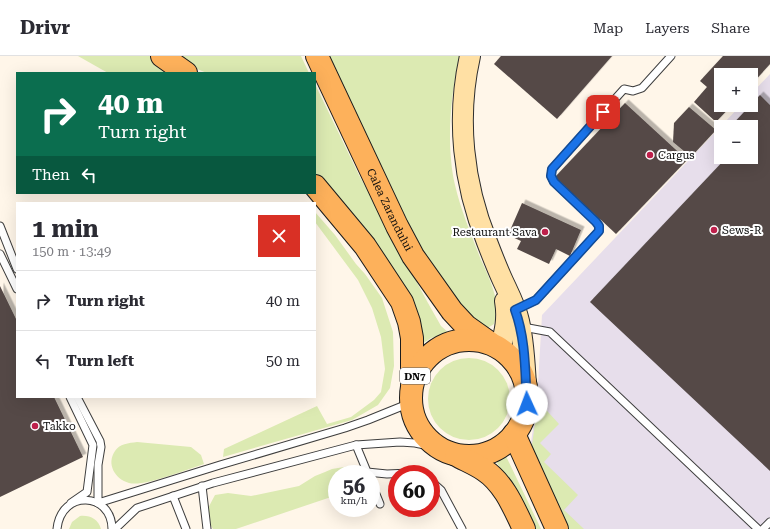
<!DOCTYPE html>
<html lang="en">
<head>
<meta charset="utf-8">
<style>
	body { margin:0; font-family:"Roboto Serif",serif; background:#f7f7f7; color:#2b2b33; height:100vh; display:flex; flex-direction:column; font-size:15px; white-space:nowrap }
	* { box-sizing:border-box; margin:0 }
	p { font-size:13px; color:#7c7c81 }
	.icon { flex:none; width:22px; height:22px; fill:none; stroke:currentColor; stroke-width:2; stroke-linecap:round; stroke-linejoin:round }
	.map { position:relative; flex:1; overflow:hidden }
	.panel { position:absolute; left:16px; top:146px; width:300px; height:196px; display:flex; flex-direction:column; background:#fff; border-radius:0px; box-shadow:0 4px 16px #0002 }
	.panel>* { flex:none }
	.hud { position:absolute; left:16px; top:16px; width:300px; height:122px; border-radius:0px; box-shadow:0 4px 16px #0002; background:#0b6e4f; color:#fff; overflow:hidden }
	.buttons { position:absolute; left:714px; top:12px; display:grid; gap:8px }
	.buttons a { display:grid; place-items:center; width:44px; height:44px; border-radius:0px; background:#fff; box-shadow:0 4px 16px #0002; font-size:20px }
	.speed { position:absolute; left:328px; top:409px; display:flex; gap:8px; font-size:20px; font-weight:700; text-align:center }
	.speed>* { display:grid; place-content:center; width:52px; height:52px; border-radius:50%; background:#fff; box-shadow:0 4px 16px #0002; line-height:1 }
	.speed small { font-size:10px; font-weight:400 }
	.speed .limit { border:6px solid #d22; background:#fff; color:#111 }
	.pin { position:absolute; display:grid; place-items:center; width:34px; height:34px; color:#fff; margin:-17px; border-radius:8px; box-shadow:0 2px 6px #0006 }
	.me { position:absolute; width:44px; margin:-22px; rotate:358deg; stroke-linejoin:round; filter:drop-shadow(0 0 3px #0008) }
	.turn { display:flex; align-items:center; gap:14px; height:84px; padding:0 16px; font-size:18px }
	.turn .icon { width:52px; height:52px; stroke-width:2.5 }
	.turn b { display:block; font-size:28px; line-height:34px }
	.then { display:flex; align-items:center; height:38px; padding:0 16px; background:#0003; gap:8px; font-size:15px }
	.round { display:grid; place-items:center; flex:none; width:42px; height:42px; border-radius:0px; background:#f7f7f7 }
	.headline { display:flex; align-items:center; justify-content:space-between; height:68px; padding:0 16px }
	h1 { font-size:24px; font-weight:700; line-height:30px }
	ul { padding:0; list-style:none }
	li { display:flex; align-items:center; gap:12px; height:60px; padding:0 16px; border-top:1px solid #e1e1e2 }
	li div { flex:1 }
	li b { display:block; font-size:15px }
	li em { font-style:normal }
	header { display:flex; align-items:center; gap:24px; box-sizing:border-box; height:56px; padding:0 20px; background:#fff; border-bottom:1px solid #e1e1e2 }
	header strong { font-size:19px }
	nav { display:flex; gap:22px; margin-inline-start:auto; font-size:14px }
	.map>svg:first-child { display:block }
	.industrial { fill:#e7deeb; fill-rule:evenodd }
	.green { fill:#dceab2 }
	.building { fill:#544947; filter:url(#shadow) }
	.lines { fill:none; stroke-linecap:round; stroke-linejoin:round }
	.lane-casing { stroke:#3e3e3e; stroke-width:9 }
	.secondary-casing { stroke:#2d2d2d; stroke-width:22 }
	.primary-casing { stroke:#1c1c1c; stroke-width:24 }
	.lane { stroke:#fff; stroke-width:7 }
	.secondary { stroke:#ffe0a4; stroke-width:20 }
	.primary { stroke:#fdb15b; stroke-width:22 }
	.route-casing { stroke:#114b97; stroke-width:10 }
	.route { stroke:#1a73e8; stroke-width:7 }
	.poi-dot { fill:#be204b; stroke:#fff; stroke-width:1.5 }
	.labels { text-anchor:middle; stroke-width:4; stroke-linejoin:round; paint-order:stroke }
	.shield { fill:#fff; stroke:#545454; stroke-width:1 }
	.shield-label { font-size:10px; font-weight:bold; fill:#0b0b0b }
	.poi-label { font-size:11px; fill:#0b0b0b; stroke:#fff; text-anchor:start }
	.street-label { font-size:11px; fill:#0b0b0b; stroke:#fff }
</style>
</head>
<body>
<header>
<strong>Drivr</strong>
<nav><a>Map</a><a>Layers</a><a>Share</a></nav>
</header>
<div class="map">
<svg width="770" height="473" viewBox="0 0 770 473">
	<defs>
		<filter id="shadow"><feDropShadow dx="3.5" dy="-3.5" stdDeviation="0" flood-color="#0004"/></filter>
	</defs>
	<rect width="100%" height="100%" fill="#fff6e9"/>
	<path class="industrial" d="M770,18V473H573L531,386L537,345L542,259L741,49H751V38ZM721,71H751V101H721Z"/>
	<g class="green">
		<polygon points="78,0 155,0 180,17 108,17"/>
		<polygon points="177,0 301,0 309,17 207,17 197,13"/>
		<path d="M322,0H460C450,38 446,91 455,129C461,155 472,180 481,204C487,216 497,239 497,253C497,257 495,263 494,268L486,273L439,235Z"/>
		<polygon points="315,28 359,119 428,247 441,270 450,278 431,282 416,292 315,120"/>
		<polygon points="315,156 335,179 356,208 365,218 382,242 393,276 394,310 390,332 378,349 352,364 223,401 224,393 317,350 327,368 351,361 374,344 381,336 385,313 381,281 372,252 358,224 315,166"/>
		<circle cx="469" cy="343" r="41"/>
		<polygon points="538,345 559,368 540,387 551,398 544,406 578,439 564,454 584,473 569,473 531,396"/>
		<path d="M137,386L191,391L201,399L204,408C188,413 144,431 129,427C115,423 106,408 115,395C119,388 129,387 137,386Z"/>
		<polygon points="504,396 541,473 531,473 503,417 493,400"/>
		<polygon points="350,410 349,418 337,418 337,439 236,473 213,473 209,467 206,456 215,439 228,437 251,440 299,430 315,420 325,416 332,413"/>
		<path d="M80,460C90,459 98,463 101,473H69L72,466Z"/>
	</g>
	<g class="building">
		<polygon points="501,0 612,0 557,63 494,8"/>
		<polygon points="723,0 770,0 770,8 751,29 751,19 721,19 721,49 732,49 716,66 694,46 707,31 700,25"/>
		<polygon points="760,39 770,49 770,415 590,246 727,101 751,101 751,71 730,71"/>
		<polygon points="625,47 687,104 616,178 555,121"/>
		<polygon points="689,51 716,74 691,101 673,86 674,67"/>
		<polygon points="522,147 581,174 570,200 556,193 549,208 517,193 521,185 508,179"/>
		<polygon points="0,230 17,265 17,341 54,341 83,401 0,441"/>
	</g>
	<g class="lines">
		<defs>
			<g id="lane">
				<polyline points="0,170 17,213"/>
				<polyline points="0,198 17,233"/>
				<polyline points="517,253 536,244 599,175 599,170 596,165 554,126 551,120 552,113 624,33 633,35 642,32 671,0"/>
				<polyline points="523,271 550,276 758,473"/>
				<polyline points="70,341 93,389 87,436 71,447"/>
				<polyline points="77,341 100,385 101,391 98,409 98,447 220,409 345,372 368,364 410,347"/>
				<polyline points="356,389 368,418"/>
				<polyline points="367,416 387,418 410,417 418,418"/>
				<polyline points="431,425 441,434 462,473"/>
				<polyline points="371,426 380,448"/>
				<polyline points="202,430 207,473"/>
				<polyline points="173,440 186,473"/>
				<path d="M57,473C61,433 112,436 112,473"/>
				<polyline points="115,473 137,452 213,427 356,389 400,386 415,387 439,392"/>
				<polyline points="763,473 770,466"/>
			</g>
			<g id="secondary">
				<path d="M470,0C456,62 463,127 487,186C492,199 497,212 503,225C509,238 516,251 519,265C524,287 525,309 526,331"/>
				<path d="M500,293C505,276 508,262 505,245"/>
			</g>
			<g id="primary">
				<polyline points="162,0 186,17"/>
				<path id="s1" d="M317,0L397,170L413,200L452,255L466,270L490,287"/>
				<polyline points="315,130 365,190 402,246 409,266 412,282 412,326"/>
				<circle cx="469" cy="342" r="58"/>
				<polyline points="514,378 557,473"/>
				<path d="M456,399C465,404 475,408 484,414C504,427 514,452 524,473"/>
			</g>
		</defs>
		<use href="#lane" class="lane-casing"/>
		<use href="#secondary" class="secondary-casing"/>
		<use href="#primary" class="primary-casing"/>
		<use href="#lane" class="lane"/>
		<use href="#secondary" class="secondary"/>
		<use href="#primary" class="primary"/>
	</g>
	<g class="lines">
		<defs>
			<path id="route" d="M527,348C525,317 526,284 515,254L536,244L599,175V170L596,166L554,126L551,120L552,113L603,56"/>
		</defs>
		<use href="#route" class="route-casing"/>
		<use href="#route" class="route"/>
	</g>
	<g class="poi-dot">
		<circle cx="650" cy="99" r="4"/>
		<circle cx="714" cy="174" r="4"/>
		<circle cx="545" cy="176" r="4"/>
		<circle cx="35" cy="370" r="4"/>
	</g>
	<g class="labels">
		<rect class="shield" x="400" y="312" width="30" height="16" rx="3"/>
		<g class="shield-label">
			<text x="415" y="324">DN7</text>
		</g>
		<g class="poi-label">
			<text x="658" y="103">Cargus</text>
			<text x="722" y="178">Sews-R</text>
			<text x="537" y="180" text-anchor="end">Restaurant Sava</text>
			<text x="43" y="374">Takko</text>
		</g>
		<g class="street-label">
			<text dy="4" stroke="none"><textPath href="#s1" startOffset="170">Calea Zarandului</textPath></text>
		</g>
	</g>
</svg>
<div class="buttons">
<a>+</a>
<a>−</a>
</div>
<div class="speed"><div>56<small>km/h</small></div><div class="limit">60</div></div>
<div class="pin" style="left:603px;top:56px;background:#d93025"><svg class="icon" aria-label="arrive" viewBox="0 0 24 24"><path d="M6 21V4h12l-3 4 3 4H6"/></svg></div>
<svg class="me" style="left:527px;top:348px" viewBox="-20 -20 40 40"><circle r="19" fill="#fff"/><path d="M0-13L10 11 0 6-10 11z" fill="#1a73e8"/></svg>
<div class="hud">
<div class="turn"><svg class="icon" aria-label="right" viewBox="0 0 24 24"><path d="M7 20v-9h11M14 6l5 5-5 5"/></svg><div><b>40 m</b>Turn right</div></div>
<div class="then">Then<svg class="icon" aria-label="left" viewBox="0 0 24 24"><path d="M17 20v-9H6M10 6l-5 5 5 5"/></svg></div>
</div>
<section class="panel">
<div class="headline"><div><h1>1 min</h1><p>150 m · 13:49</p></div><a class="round" style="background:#d93025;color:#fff"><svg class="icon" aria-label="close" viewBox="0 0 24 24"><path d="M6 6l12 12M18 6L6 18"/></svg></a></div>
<ul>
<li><svg class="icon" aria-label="right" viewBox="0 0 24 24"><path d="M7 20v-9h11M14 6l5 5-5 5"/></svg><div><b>Turn right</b></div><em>40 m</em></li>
<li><svg class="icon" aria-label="left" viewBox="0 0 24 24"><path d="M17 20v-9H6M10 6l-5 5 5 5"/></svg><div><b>Turn left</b></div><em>50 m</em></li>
</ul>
</section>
</div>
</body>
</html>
